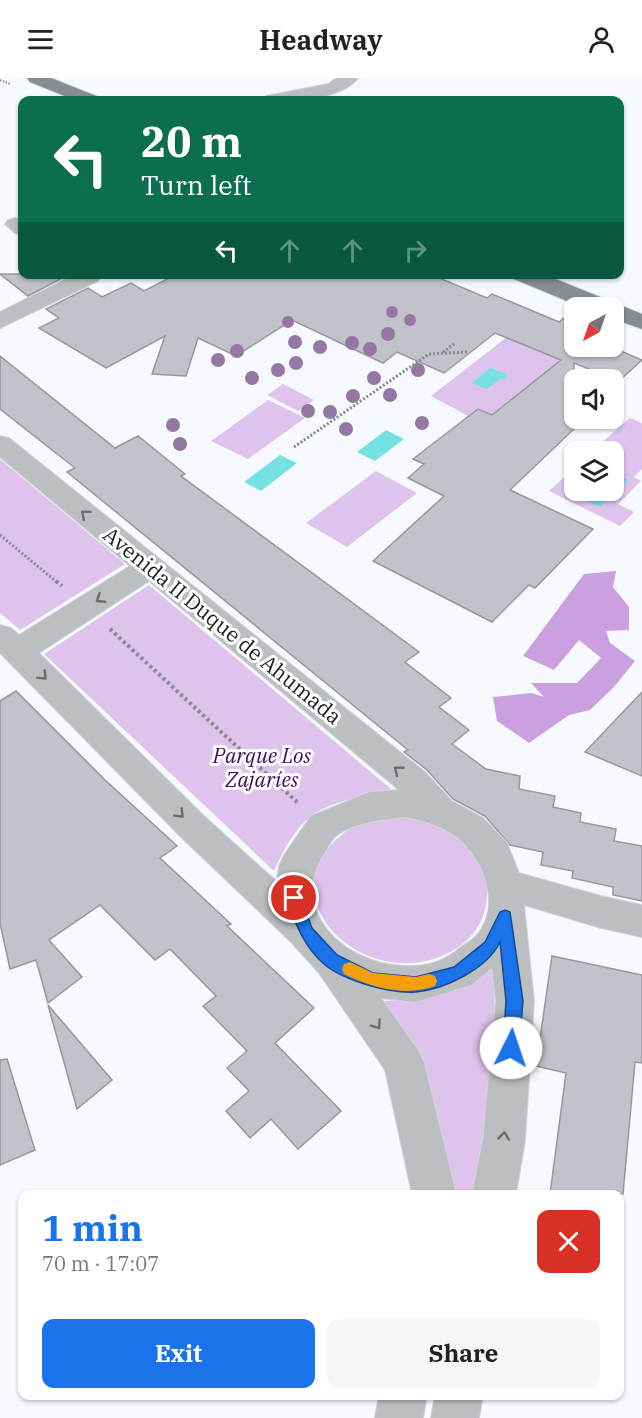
<!DOCTYPE html>
<html lang="en">
<head>
<meta charset="utf-8">
<style>
	body { margin:0; font-family:"IBM Plex Serif",serif; background:#f6f6f6; color:#222; height:100vh; display:flex; flex-direction:column; font-size:22px; white-space:nowrap }
	* { box-sizing:border-box; margin:0 }
	p { font-size:20px; color:#767676 }
	.icon { flex:none; width:33px; height:33px; fill:none; stroke:currentColor; stroke-width:2; stroke-linecap:round; stroke-linejoin:round }
	.map { position:relative; flex:1; overflow:hidden }
	.details { position:absolute; left:18px; top:1112px; width:606px; height:210px; display:flex; flex-direction:column; background:#fff; border-radius:12px; box-shadow:0 2px 4px #0004 }
	.details>* { flex:none }
	.guide { position:absolute; left:18px; top:18px; width:606px; height:183px; border-radius:12px; box-shadow:0 2px 4px #0004; background:#0b6e4f; color:#fff; overflow:hidden }
	.needle { width:39px; rotate:220deg }
	.controls { position:absolute; left:564px; top:219px; display:grid; gap:12px }
	.controls a { display:grid; place-items:center; width:60px; height:60px; border-radius:12px; background:#fff; box-shadow:0 2px 4px #0004; font-size:30px }
	.pin { position:absolute; display:grid; place-items:center; width:51px; height:51px; color:#fff; margin:-26px; border:3px solid #fff; border-radius:50%; box-shadow:0 2px 6px #0007 }
	.me { position:absolute; width:66px; margin:-33px; rotate:4deg; stroke-linejoin:round; filter:drop-shadow(0 0 4px #0008) }
	.turn { display:flex; align-items:center; gap:21px; height:126px; padding:0 24px; font-size:27px }
	.turn .icon { width:78px; height:78px; stroke-width:2.5 }
	.turn b { display:block; font-size:42px; line-height:51px }
	.lanes { display:flex; align-items:center; height:57px; padding:0 24px; background:#0003; justify-content:center; gap:30px; direction:ltr }
	.lanes .off { opacity:.35 }
	.round { display:grid; place-items:center; flex:none; width:63px; height:63px; border-radius:12px; background:#f6f6f6 }
	.head { display:flex; align-items:center; justify-content:space-between; height:102px; padding:0 24px }
	h1 { font-size:36px; font-weight:700; line-height:45px; color:#1a73e8 }
	.button { display:flex; gap:12px; margin-top:auto; padding:12px 24px }
	.button a { flex:1; height:69px; border-radius:12px; background:#1a73e8; color:#fff; font-size:24px; font-weight:700; line-height:69px; text-align:center }
	.button a+a { background:#f6f6f6; color:#222 }
	header { display:flex; justify-content:space-between; align-items:center; height:78px; padding:0 24px; background:#fff; font-size:27px; font-weight:700 }
	.map>svg:first-child { display:block }
	.green { fill:#dec3ed }
	.forest { fill:#caa0e0 }
	.water { fill:#75e1e2 }
	.building { fill:#c2c2cb; stroke:#9797a0; stroke-width:1.5 }
	.lines { fill:none; stroke-linecap:round; stroke-linejoin:round }
	.minor-casing { stroke:#d3d6db; stroke-width:2 }
	.major-casing { stroke:#d3d6db; stroke-width:2 }
	.path-far2 { stroke:#878a8e; stroke-width:2; stroke-dasharray:1.5 1.5; stroke-linecap:butt }
	.path-far1 { stroke:#878a8e; stroke-width:3; stroke-dasharray:2 2; stroke-linecap:butt }
	.path { stroke:#878a8e; stroke-width:4; stroke-dasharray:3 3; stroke-linecap:butt }
	.minor { fill:#bbbfc1; fill-rule:evenodd }
	.major { fill:#868e92; fill-rule:evenodd }
	.tree { fill:#9477a3 }
	.oneway { stroke:#6a6e70 }
	.route { fill:#1a73e8; stroke:#114b97; stroke-width:1.5 }
	.slow { fill:#f59e0b }
	.labels { text-anchor:middle; stroke-width:6; stroke-linejoin:round; paint-order:stroke }
	.street-label { font-size:21px; fill:#1a1c1f; stroke:#fff }
	.park-label { font-size:21px; font-style:italic; fill:#430c58; stroke:#fff }
</style>
</head>
<body>
<header><svg class="icon" aria-label="menu" viewBox="0 0 24 24"><path d="M4 6h16M4 12h16M4 18h16"/></svg>Headway<svg class="icon" aria-label="person" viewBox="0 0 24 24"><circle cx="12" cy="8" r="4"/><path d="M4 21q1-7 8-7t8 7"/></svg></header>
<div class="map">
<svg width="642" height="1340" viewBox="0 0 642 1340">
	<rect width="100%" height="100%" fill="#f6faff"/>
	<g class="green">
		<polygon points="538,235 559,243 549,251 517,264 544,275 551,270 568,277 491,337 478,331 468,338 431,318"/>
		<polygon points="283,306 314,322 298,333 267,317"/>
		<polygon points="268,322 305,340 248,381 211,363"/>
		<polygon points="630,340 642,345 642,391 634,399 641,403 618,426 634,434 620,448 549,413 574,390 574,412 614,412 614,374 592,373"/>
		<polygon points="0,381 125,486 20,552 0,535"/>
		<polygon points="376,393 417,415 347,469 306,445"/>
		<path d="M149,507L391,711C371,715 327,725 311,738C293,753 283,773 274,793L44,576Z"/>
		<path d="M401,737C419,741 437,743 453,753C493,779 501,839 460,868C375,926 264,824 338,760C348,751 360,743 373,740C382,738 392,738 401,737Z"/>
		<polygon points="495,881 494,1014 477,1116 456,1116 429,1006 384,923 420,921 451,914"/>
	</g>
	<polygon class="forest" points="616,493 613,509 629,529 629,552 606,553 610,565 635,583 614,609 590,632 569,637 529,665 497,643 493,619 531,615 544,619 531,605 577,605 601,580 579,562 554,592 523,578 584,496"/>
	<g class="water">
		<polygon points="490,290 506,296 507,300 500,301 487,311 472,305"/>
		<polygon points="386,352 404,361 375,383 357,374"/>
		<polygon points="280,377 297,385 261,413 244,404"/>
		<polygon points="614,396 628,402 600,429 576,418 582,413 614,412"/>
	</g>
	<g class="building">
		<polygon points="0,196 67,196 68,197 28,218"/>
		<polygon points="177,196 430,196 487,220 492,216 559,244 574,231 574,268 609,268 642,282 619,303 574,285 574,351 510,412 593,451 535,510 529,507 492,544 373,483 444,418 408,400 424,386 413,381 478,331 492,337 561,282 495,255 444,295 397,274 383,285 292,242 236,278 198,260 186,298 152,296 165,258 106,290 39,250 59,240 46,231 88,210 102,219 131,205 144,213"/>
		<polygon points="0,278 115,370 138,358 185,396 181,398 419,574 405,584 451,620 439,629 469,652 452,666 486,691 520,698 519,711 555,718 553,729 581,735 580,744 616,751 614,763 642,768 642,823 613,817 613,809 572,800 573,793 541,787 543,774 510,767 485,738 453,721 427,692 404,674 408,672 67,394 75,390 0,331"/>
		<polygon points="16,613 104,701 177,768 160,780 231,846 227,848 314,930 275,965 341,1033 298,1071 271,1041 250,1060 226,1033 249,1013 227,990 247,973 203,928 216,918 170,871 155,882 100,827 49,862 82,899 48,925 36,882 10,891 0,845 0,623"/>
		<polygon points="642,614 642,698 585,674"/>
		<polygon points="552,878 642,897 642,985 635,984 623,1116 550,1116 566,995 536,988"/>
		<polygon points="48,927 112,1002 77,1031"/>
		<polygon points="7,981 35,1072 0,1087 0,982"/>
	</g>
	<g class="lines">
		<defs>
			<g id="minor">
				<path d="M337,0H358C342,22 288,25 263,22L266,18L328,6Z"/>
				<polygon points="15,140 22,142 22,157 15,155 5,146 8,142"/>
				<polygon points="76,196 101,198 98,203 0,250 0,234"/>
				<path d="M0,358L9,360L425,694L452,723L483,740L507,765L519,795L601,818L642,827V859L601,850L524,827L534,923L525,1062L516,1116H472L483,1062L496,923L492,890L471,907L416,924L381,920L418,972L424,985L456,1116H412L385,992L319,895L292,865L180,758L0,575V547L11,550L19,557L130,488L0,379ZM149,503L399,712L370,714L311,738L284,777L279,788L277,804L204,738L39,575ZM405,739C424,743 444,748 459,761C485,783 502,829 476,858C472,862 466,866 461,869C440,887 421,890 394,887C341,881 289,831 323,777C327,771 331,762 336,758C352,745 385,741 405,739Z"/>
				<polygon points="379,1317 427,1317 423,1340 375,1340"/>
				<polygon points="435,1317 483,1317 479,1340 431,1340"/>
			</g>
			<g id="major">
				<polygon points="27,0 51,0 96,18 99,22 75,22 30,4"/>
				<polygon points="511,196 543,196 642,236 642,251 614,241 614,230 584,230 514,201"/>
			</g>
		</defs>
		<use href="#minor" class="minor-casing"/>
		<use href="#major" class="major-casing"/>
		<polyline class="path-far2" points="0,2 10,6"/>
		<g class="path-far1">
			<polyline points="443,274 454,266"/>
			<polyline points="294,369 429,276 467,274"/>
			<polyline points="0,457 58,505"/>
		</g>
		<g class="path">
			<polyline points="56,503 62,508"/>
			<polyline points="110,551 298,725"/>
		</g>
		<use href="#minor" class="minor"/>
		<use href="#major" class="major"/>
	</g>
	<g class="tree">
		<circle cx="392" cy="234" r="6"/>
		<circle cx="410" cy="242" r="6"/>
		<circle cx="288" cy="244" r="6"/>
		<circle cx="388" cy="256" r="7"/>
		<circle cx="295" cy="264" r="7"/>
		<circle cx="352" cy="265" r="7"/>
		<circle cx="320" cy="269" r="7"/>
		<circle cx="370" cy="271" r="7"/>
		<circle cx="237" cy="273" r="7"/>
		<circle cx="218" cy="282" r="7"/>
		<circle cx="296" cy="285" r="7"/>
		<circle cx="278" cy="292" r="7"/>
		<circle cx="418" cy="292" r="7"/>
		<circle cx="252" cy="300" r="7"/>
		<circle cx="374" cy="300" r="7"/>
		<circle cx="390" cy="317" r="7"/>
		<circle cx="353" cy="318" r="7"/>
		<circle cx="308" cy="333" r="7"/>
		<circle cx="330" cy="334" r="7"/>
		<circle cx="422" cy="345" r="7"/>
		<circle cx="173" cy="347" r="7"/>
		<circle cx="346" cy="351" r="7"/>
		<circle cx="180" cy="366" r="7"/>
	</g>
	<defs><path id="oneway-chevron" d="M-2-3.5L2.5 0L-2 3.5" fill="none" stroke-width="1.6" stroke-linecap="round" stroke-linejoin="round" transform="scale(1.5)"/></defs>
	<g class="oneway">
		<use href="#oneway-chevron" transform="translate(85 436) rotate(-140)"/>
		<use href="#oneway-chevron" transform="translate(100 521) rotate(147)"/>
		<use href="#oneway-chevron" transform="translate(43 598) rotate(45)"/>
		<use href="#oneway-chevron" transform="translate(398 692) rotate(-141)"/>
		<use href="#oneway-chevron" transform="translate(180 736) rotate(45)"/>
		<use href="#oneway-chevron" transform="translate(377 947) rotate(55)"/>
		<use href="#oneway-chevron" transform="translate(504 1058) rotate(-84)"/>
	</g>
	<path class="route" d="M294,814L299,816L312,850L337,877L373,895L416,899L454,889L485,864L500,834L505,832L510,834L523,923L519,970L517,975L511,977L505,975L503,970L506,923L500,864C487,891 445,911 416,914C391,916 345,903 325,887C304,869 295,845 286,820L289,816Z"/>
	<path class="slow" d="M350,884L373,895L416,899L429,896L435,898L437,903L435,908C405,919 372,910 344,896L342,891L344,886Z"/>
	<g class="labels">
		<g class="street-label">
			<text transform="translate(222 548) rotate(39)" y="7">Avenida II Duque de Ahumada</text>
		</g>
		<g class="park-label">
			<text x="262" y="685">Parque Los<tspan x="262" dy="24">Zajaríes</tspan></text>
		</g>
	</g>
</svg>
<div class="controls">
<a><svg class="needle" viewBox="-14 -14 28 28"><path d="M0-13l5 13h-10z" fill="#e53935"/><path d="M0 13l5-13h-10z" fill="#767676"/></svg></a>
<a><svg class="icon" aria-label="sound" viewBox="0 0 24 24"><path d="M4 9h4l5-4v14l-5-4H4zM17 9q2 3 0 6"/></svg></a>
<a><svg class="icon" aria-label="layers" viewBox="0 0 24 24"><path d="M12 4l9 5-9 5-9-5zM3 14l9 5 9-5"/></svg></a>
</div>
<div class="pin" style="left:294px;top:820px;background:#d93025"><svg class="icon" aria-label="arrive" viewBox="0 0 24 24"><path d="M6 21V4h12l-3 4 3 4H6"/></svg></div>
<svg class="me" style="left:511px;top:970px" viewBox="-20 -20 40 40"><circle r="19" fill="#fff"/><path d="M0-13L10 11 0 6-10 11z" fill="#1a73e8"/></svg>
<div class="guide">
<div class="turn"><svg class="icon" aria-label="left" viewBox="0 0 24 24"><path d="M17 20v-9H6M10 6l-5 5 5 5"/></svg><div><b>20 m</b>Turn left</div></div>
<div class="lanes"><svg class="icon" aria-label="left" viewBox="0 0 24 24"><path d="M17 20v-9H6M10 6l-5 5 5 5"/></svg><svg class="icon off" aria-label="ahead" viewBox="0 0 24 24"><path d="M12 20V5M6 11l6-6 6 6"/></svg><svg class="icon off" aria-label="ahead" viewBox="0 0 24 24"><path d="M12 20V5M6 11l6-6 6 6"/></svg><svg class="icon off" aria-label="right" viewBox="0 0 24 24"><path d="M7 20v-9h11M14 6l5 5-5 5"/></svg></div>
</div>
<section class="details">
<div class="head"><div><h1>1 min</h1><p>70 m · 17:07</p></div><a class="round" style="background:#d93025;color:#fff"><svg class="icon" aria-label="close" viewBox="0 0 24 24"><path d="M6 6l12 12M18 6L6 18"/></svg></a></div>
<div class="button"><a>Exit</a><a>Share</a></div>
</section>
</div>
</body>
</html>
